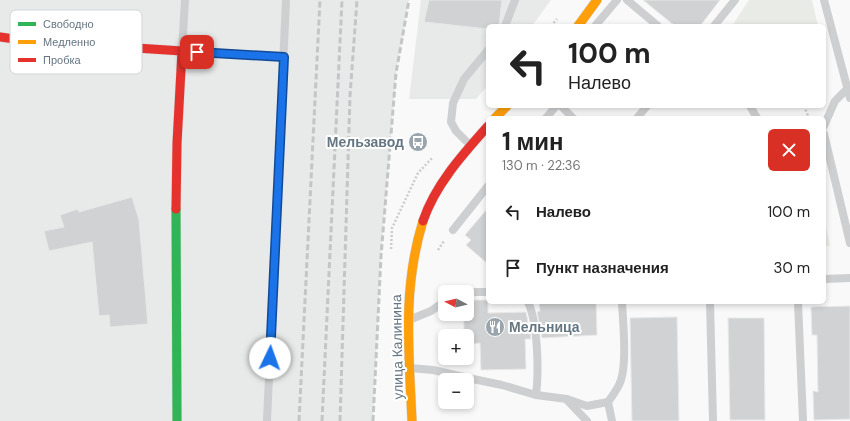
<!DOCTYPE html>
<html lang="ru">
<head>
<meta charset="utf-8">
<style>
	body { margin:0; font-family:"DM Sans",sans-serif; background:#f2f2f2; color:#222; height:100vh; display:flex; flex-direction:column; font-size:15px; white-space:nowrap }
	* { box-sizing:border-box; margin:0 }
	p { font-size:13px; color:#767676 }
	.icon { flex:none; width:22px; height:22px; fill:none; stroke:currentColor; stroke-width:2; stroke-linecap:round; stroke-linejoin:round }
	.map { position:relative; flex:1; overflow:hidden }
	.sheet { position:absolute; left:486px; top:116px; width:340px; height:188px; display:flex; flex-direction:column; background:#fff; border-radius:6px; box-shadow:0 2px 6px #0003 }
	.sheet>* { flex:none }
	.top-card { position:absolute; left:486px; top:24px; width:340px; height:84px; border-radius:6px; box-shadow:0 2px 6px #0003; background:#fff; color:#222; overflow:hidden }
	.needle { width:26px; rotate:277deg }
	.tools { position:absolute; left:438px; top:285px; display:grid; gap:8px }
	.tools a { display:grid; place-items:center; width:36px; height:36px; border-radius:6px; background:#fff; box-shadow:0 2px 6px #0003; font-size:20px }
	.pin { position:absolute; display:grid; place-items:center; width:34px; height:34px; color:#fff; margin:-17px; border-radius:8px; box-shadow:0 2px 6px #0006 }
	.me { position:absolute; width:44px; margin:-22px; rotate:3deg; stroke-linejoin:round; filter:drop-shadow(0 0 3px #0008) }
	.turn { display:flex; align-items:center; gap:14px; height:84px; padding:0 16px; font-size:18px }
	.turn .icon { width:52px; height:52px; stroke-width:2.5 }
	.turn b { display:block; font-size:28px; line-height:34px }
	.round { display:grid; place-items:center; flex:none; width:42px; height:42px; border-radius:6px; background:#f2f2f2 }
	.overview { display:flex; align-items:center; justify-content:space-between; height:68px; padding:0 16px }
	h1 { font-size:24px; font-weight:800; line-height:30px }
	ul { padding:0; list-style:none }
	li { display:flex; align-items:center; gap:12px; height:56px; padding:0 16px }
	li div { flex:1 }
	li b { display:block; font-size:15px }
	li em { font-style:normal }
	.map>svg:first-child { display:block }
	.built { fill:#e8e9e9 }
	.green { fill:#e8ebe6 }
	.building { fill:#d0d2d3; stroke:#e8e8e8 }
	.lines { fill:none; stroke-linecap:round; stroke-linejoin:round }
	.fast-casing { stroke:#d5d6d7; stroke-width:10 }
	.slow-casing { stroke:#d5d6d7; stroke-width:10 }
	.jam-casing { stroke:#d5d6d7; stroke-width:10 }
	.path { stroke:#cbcccd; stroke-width:2.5; stroke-dasharray:2 2; stroke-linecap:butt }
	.lane { stroke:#cecfd0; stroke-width:8 }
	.fast { stroke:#30b455; stroke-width:9 }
	.slow { stroke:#ff9f0a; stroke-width:9 }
	.jam { stroke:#e5322d; stroke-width:9 }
	.rail { stroke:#c3c5c6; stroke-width:3; stroke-dasharray:6 3; stroke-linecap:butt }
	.route-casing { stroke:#114b97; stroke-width:10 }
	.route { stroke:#1a73e8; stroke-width:7 }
	.labels { text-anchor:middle; stroke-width:4; stroke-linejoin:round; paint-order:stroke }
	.poi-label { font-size:14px; font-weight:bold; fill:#657683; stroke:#fff; text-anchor:end }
	.street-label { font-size:14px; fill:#657683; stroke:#fff }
	.key { fill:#fff; stroke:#d1d6da; stroke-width:1 }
	.key-label { font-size:11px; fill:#657683 }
</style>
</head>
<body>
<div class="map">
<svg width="850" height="421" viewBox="0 0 850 421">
	<rect width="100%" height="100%" fill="#f9f9f9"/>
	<g class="built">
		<polygon points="0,0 409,0 396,74 381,256 373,421 0,421"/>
		<polygon points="421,0 551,0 532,26 488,26 488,85 476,99 409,99"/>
	</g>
	<g class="green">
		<polygon points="749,0 812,0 818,26 732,26"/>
		<polygon points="824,217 830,246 824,246"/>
	</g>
	<g class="building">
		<polygon points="429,0 502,0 499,26 488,26 488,29 424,22"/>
		<polygon points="643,0 720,0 700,26 675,26"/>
		<polygon points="132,197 139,220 148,324 110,327 109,315 99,316 92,242 49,251 44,231 64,227 60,215 78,209 79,212"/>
		<polygon points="488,208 488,264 466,245 471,240 465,235"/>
		<polygon points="472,300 488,300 488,313 526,312 531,339 525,339 526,369 481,370 480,343 467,344 467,336 464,336 464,318 472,318"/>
		<polygon points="539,302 596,302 597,335 542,338 537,312 540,311"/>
		<polygon points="850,306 850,419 814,420 813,391 818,392 817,335 812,335 811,307"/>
		<polygon points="677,317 679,421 632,421 630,318"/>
		<polygon points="728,318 764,318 765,420 730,420"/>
	</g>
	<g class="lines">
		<defs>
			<polyline id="fast" points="176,209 177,421"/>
			<g id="slow">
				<polyline points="578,26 597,0"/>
				<polyline points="495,118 507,106"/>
				<path d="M412,421C409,352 402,289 423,221"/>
			</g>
			<g id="jam">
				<polyline points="0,37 29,41 182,51 177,143 176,209"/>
				<path d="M423,221C435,185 463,154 488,126"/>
			</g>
		</defs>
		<use href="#fast" class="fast-casing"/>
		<use href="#slow" class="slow-casing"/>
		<use href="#jam" class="jam-casing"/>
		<g class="path">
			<polyline points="551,26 557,19"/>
			<polyline points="804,106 809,118"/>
			<polyline points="391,249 392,228 418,173 433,157"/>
			<polyline points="438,250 444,241"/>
		</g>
		<g class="lane">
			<polyline points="185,0 182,51 283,57"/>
			<polyline points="627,0 658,26"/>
			<polyline points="824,0 850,98"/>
			<polyline points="505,26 515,0"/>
			<polyline points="595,26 617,0"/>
			<polyline points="714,26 735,0"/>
			<polyline points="561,106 573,118"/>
			<polyline points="750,106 757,118"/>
			<polyline points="546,118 556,106"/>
			<polyline points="637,118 647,106"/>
			<polyline points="824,126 835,101 848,88 850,87"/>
			<polyline points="824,134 850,243"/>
			<polyline points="470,145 456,131 451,122 453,103 464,79 488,50"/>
			<polyline points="453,230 488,186"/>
			<polyline points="824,279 850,278"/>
			<polyline points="467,294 475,292 488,292"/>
			<path d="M528,302C538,323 539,372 536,395"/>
			<polyline points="710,302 713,421"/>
			<polyline points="798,302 803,421"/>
			<polyline points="409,320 431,311 445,301"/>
			<path d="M410,368L433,370L473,379L502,385L536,395L567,399L587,406L608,402C613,395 618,389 621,380C627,361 623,323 622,302"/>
			<polyline points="567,400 587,421"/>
			<polyline points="608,402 612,421"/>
			<polyline points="267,421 286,0"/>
		</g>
		<use href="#fast" class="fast"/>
		<use href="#slow" class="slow"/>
		<use href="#jam" class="jam"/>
		<g class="rail">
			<polyline points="299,421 320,0"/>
			<polyline points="322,421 342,0"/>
			<polyline points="340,421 350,96 357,0"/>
			<polyline points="373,421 381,256 396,73 409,0"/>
		</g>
	</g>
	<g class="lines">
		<defs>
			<polyline id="route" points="197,52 284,57 270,358"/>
		</defs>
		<use href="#route" class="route-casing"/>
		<use href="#route" class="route"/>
	</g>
	<defs>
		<symbol id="bus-disc" viewBox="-11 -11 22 22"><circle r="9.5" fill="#99a4ac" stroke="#fff"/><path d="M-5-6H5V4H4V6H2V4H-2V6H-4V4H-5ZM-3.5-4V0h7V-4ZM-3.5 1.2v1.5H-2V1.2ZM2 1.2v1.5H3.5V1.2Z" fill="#fff"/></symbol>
		<symbol id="restaurant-disc" viewBox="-11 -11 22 22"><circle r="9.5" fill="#99a4ac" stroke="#fff"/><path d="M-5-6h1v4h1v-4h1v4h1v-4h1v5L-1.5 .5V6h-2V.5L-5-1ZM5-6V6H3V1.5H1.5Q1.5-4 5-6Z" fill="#fff"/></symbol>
	</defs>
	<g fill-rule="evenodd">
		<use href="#bus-disc" x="407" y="131" width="22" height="22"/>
		<use href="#restaurant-disc" x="484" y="316" width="22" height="22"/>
	</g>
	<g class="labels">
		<g class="poi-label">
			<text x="404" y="147">Мельзавод</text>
			<text x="509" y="332" text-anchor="start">Мельница</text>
		</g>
		<g class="street-label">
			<text transform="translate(397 347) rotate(-91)" y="5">улица Калинина</text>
		</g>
	</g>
	<rect x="10" y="10" width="132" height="64" rx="6" class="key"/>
	<rect x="18" y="22" width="18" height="4" fill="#30b455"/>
	<rect x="18" y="40" width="18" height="4" fill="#ff9f0a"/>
	<rect x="18" y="58" width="18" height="4" fill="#e5322d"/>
	<g class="key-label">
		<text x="43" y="28">Свободно</text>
		<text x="43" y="46">Медленно</text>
		<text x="43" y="64">Пробка</text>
	</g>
</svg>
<div class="tools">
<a><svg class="needle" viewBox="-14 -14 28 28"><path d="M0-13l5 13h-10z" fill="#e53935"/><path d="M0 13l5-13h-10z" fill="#767676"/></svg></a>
<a>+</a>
<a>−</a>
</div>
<div class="pin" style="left:197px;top:52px;background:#d93025"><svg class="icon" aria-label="arrive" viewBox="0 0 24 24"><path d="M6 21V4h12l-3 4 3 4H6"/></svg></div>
<svg class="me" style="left:270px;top:358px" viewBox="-20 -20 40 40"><circle r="19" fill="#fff"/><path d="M0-13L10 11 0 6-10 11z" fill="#1a73e8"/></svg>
<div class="top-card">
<div class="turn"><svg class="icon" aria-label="left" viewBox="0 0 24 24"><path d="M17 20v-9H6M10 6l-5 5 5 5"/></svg><div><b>100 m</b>Налево</div></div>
</div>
<section class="sheet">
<div class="overview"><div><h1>1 мин</h1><p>130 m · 22:36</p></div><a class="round" style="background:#d93025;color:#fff"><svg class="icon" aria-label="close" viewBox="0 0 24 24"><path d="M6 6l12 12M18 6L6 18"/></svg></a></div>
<ul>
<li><svg class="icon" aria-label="left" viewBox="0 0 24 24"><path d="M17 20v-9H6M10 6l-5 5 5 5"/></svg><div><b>Налево</b></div><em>100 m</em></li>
<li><svg class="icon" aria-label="arrive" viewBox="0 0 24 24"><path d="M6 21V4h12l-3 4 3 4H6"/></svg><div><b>Пункт назначения</b></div><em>30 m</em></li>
</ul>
</section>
</div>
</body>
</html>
